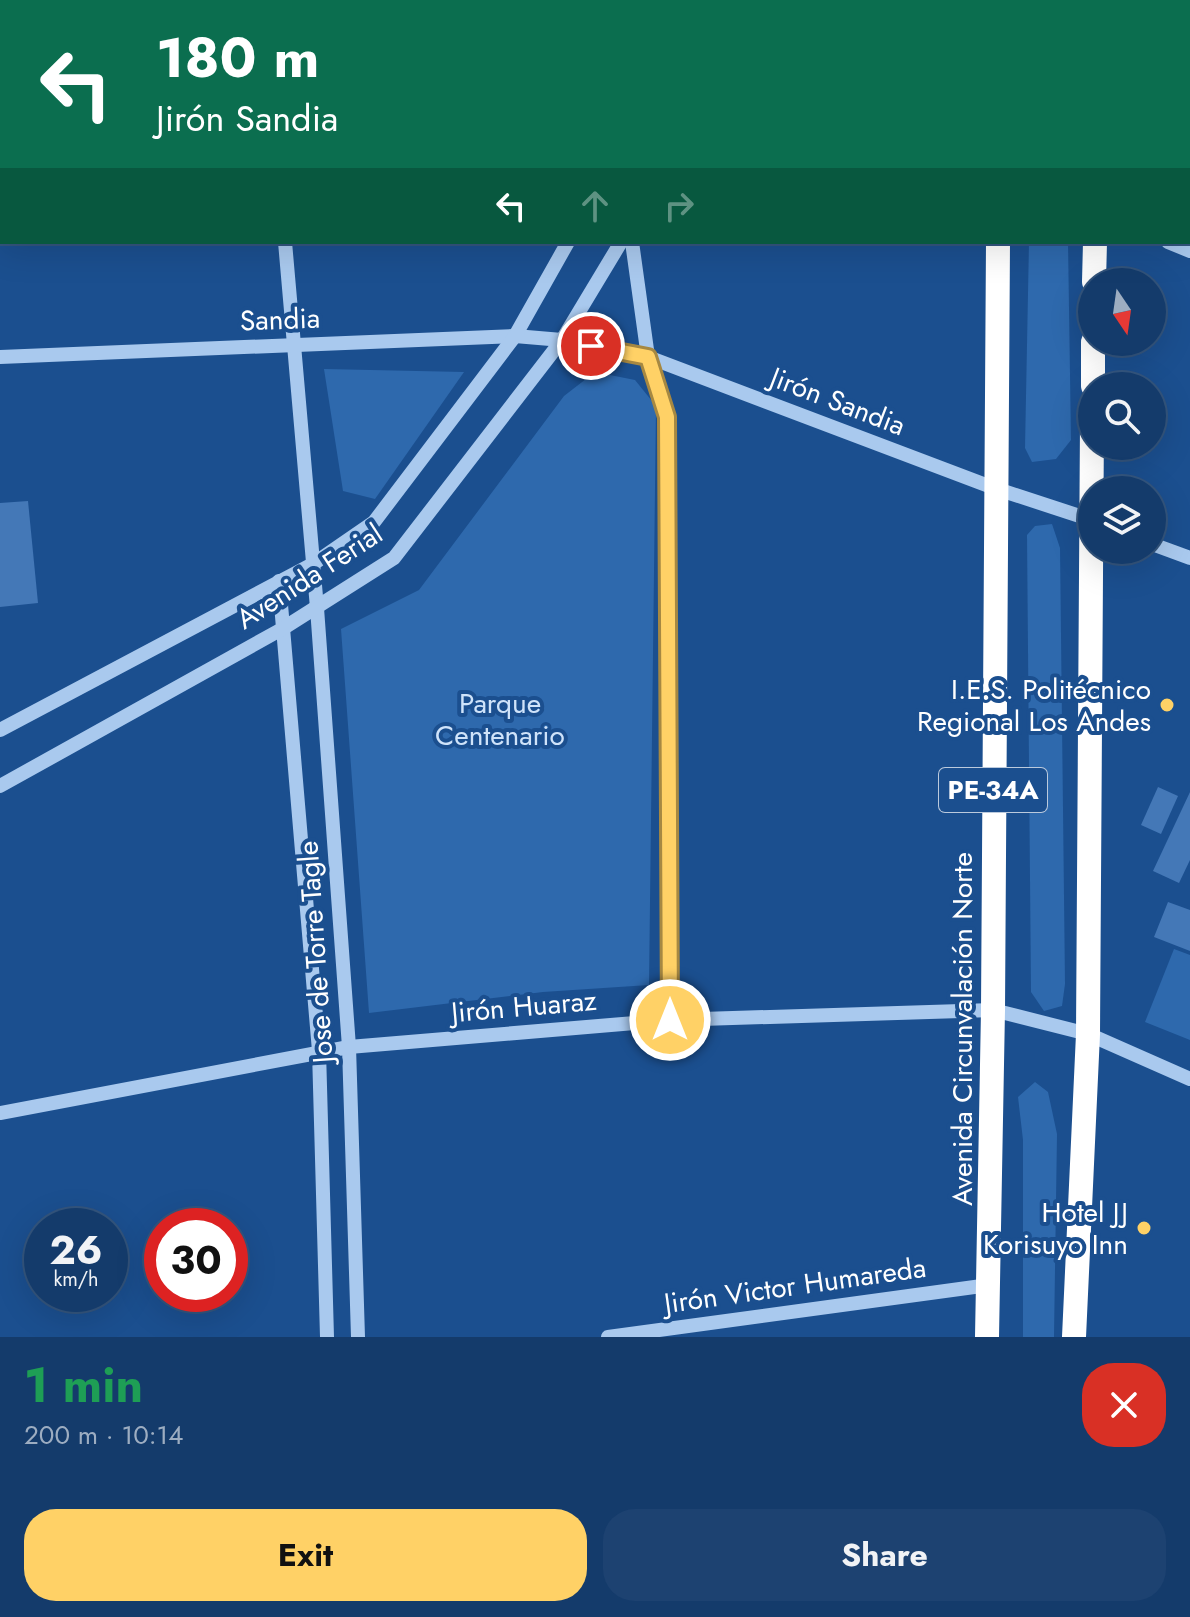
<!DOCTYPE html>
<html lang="en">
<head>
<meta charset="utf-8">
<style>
	body { margin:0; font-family:Jost,sans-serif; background:#1d4271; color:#f1f3f6; height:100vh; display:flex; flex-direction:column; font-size:30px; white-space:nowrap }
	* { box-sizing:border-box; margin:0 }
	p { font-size:26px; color:#9dadc1 }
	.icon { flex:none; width:44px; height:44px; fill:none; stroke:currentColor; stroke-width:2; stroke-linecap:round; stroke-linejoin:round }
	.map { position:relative; height:1337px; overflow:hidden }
	.sheet { display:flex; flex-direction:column; background:#143b6b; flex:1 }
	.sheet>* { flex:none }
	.top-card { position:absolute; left:0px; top:0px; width:1190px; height:244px; box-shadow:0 8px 32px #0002,0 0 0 2px #33557e; background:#0b6e4f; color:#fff; overflow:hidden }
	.needle { width:52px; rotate:167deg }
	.controls { position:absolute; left:1078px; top:268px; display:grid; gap:16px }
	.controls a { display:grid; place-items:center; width:88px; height:88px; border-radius:50%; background:#143b6b; box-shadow:0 8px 32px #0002,0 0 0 2px #33557e; font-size:40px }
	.speed { position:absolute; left:24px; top:1208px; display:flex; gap:16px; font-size:40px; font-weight:700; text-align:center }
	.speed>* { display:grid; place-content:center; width:104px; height:104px; border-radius:50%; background:#143b6b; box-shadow:0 8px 32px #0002,0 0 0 2px #33557e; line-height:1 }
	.speed small { font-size:20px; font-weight:400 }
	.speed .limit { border:12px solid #d22; background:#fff; color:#111 }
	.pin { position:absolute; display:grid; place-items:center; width:68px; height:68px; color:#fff; margin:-34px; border:4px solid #fff; border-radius:50%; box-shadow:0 2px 8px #0007 }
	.me { position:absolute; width:88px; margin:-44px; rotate:0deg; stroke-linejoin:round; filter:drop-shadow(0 0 6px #0008) }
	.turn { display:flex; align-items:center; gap:28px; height:168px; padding:0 24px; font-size:36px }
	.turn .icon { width:104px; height:104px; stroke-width:2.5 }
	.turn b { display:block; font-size:56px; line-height:68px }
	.lanes { display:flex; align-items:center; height:76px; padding:0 24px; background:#0003; justify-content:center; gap:40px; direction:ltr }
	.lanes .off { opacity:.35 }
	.round { display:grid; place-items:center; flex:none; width:84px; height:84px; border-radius:32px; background:#1d4271 }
	.headline { display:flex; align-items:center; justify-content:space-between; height:136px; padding:0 24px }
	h1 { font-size:48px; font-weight:700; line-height:60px; color:#1e9e55 }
	.primary-button { display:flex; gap:16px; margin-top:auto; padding:16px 24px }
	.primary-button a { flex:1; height:92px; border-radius:32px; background:#ffd166; color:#111; font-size:32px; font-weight:700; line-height:92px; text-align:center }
	.primary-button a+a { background:#1d4271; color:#f1f3f6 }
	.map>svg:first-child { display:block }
	.green { fill:#2e69ad }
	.building { fill:#4478b7 }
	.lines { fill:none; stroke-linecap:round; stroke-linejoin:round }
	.minor { stroke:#a9c9ee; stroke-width:14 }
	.highway { stroke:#fff; stroke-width:24 }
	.route-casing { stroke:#a68842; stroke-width:20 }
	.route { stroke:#ffd166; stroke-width:14 }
	.poi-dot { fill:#ffd166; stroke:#1b4f8f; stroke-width:3 }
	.labels { text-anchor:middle; stroke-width:8; stroke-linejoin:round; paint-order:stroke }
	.shield { fill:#1b4f8f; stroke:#bbcadd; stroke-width:2 }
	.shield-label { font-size:26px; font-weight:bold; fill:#fff }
	.street-label { font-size:28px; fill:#fff; stroke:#1b4f8f }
	.poi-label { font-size:28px; fill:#fff; stroke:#1b4f8f; text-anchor:end }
	.park-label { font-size:28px; fill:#cfe3fa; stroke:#1b4f8f }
</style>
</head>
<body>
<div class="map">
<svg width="1190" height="1337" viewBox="0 0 1190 1337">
	<rect width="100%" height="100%" fill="#1b4f8f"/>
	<g class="green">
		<polygon points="1029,242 1068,242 1071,440 1056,459 1032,462 1025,448"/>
		<polygon points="324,369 464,372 375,499 343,491"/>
		<polygon points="595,372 635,380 656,406 649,985 543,992 369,1013 341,629 419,590 564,396"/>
		<polygon points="1052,524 1060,548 1065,984 1062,1006 1044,1011 1031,992 1027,535 1035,526"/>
		<polygon points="1174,949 1190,955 1190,1040 1145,1022"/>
		<polygon points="1035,1082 1048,1092 1057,1134 1054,1337 1023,1337 1023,1140 1018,1097"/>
	</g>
	<g class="building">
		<polygon points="28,501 38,603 0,607 0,503"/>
		<polygon points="1158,787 1178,796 1161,834 1141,825"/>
		<polygon points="1190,792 1190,860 1179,883 1153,871"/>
		<polygon points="1168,902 1190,910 1190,951 1154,937"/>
	</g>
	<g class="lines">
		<g class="minor">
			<polyline points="266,0 267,2"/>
			<polyline points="646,0 646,2"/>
			<polyline points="707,2 708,0"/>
			<polyline points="765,2 767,0"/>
			<polyline points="0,38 2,38"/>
			<polyline points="285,242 317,608 349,1047 358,1337"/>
			<polyline points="632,242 648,357 667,417 670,1020"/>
			<polyline points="1168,242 1190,251"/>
			<polyline points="0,357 515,336 562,340 648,357 994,488 1092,520"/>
			<polyline points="1152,544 1190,558"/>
			<polyline points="279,581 319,1051 327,1337"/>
			<polyline points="0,730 313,564 374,522 515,336 568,242"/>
			<polyline points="0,786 282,629 394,558 562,340 621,242"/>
			<polyline points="0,1113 349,1047 670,1020 993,1010 1088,1034 1190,1079"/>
			<polyline points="608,1337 989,1285"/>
		</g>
		<g class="highway">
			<polyline points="1093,0 1093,2"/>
			<polyline points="1001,2 1001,0"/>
			<polyline points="1094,282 1095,242"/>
			<polyline points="1093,386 1093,342"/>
			<polyline points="987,1337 993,1010 998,242"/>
			<polyline points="1074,1337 1088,1034 1092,422"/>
		</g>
	</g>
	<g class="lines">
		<defs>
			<polyline id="route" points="591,346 648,357 667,417 670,1020"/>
		</defs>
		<use href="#route" class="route-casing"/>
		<use href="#route" class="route"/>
	</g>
	<g class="poi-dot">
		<circle cx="1167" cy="705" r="8"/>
		<circle cx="1144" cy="1228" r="8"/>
	</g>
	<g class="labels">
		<rect class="shield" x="939" y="768" width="108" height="44" rx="6"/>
		<g class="shield-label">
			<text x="993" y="799">PE-34A</text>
		</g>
		<g class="street-label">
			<text transform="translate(280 319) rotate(-2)" y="10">Sandia</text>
			<text transform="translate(838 401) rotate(21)" y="10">Jirón Sandia</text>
			<text transform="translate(309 576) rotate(-33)" y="10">Avenida Ferial</text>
			<text transform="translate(315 952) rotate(-94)" y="10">Jose de Torre Tagle</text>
			<text transform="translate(524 1006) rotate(-5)" y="10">Jirón Huaraz</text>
			<text transform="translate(962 1029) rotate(-90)" y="10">Avenida Circunvalación Norte</text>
			<text transform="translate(795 1285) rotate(-8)" y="10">Jirón Victor Humareda</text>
		</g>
		<g class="poi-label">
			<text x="1151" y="699">I.E.S. Politécnico<tspan x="1151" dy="32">Regional Los Andes</tspan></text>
			<text x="1128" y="1222">Hotel JJ<tspan x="1128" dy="32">Korisuyo Inn</tspan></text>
		</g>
		<g class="park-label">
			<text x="500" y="713">Parque<tspan x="500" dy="32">Centenario</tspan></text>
		</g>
	</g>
</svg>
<div class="controls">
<a><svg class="needle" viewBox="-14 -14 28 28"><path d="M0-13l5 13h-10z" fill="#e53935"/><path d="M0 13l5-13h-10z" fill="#9dadc1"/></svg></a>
<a><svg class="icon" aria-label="search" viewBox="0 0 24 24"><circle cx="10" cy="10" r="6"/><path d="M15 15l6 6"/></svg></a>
<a><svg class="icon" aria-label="layers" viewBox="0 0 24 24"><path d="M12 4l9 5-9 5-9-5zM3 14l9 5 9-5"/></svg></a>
</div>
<div class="speed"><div>26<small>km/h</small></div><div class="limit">30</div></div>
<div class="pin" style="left:591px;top:346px;background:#d93025"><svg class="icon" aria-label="arrive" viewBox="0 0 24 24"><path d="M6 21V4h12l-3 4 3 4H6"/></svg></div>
<svg class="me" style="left:670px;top:1020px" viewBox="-20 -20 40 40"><circle r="17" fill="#ffd166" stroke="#fff" stroke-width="3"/><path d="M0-11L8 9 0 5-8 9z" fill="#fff"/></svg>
<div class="top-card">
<div class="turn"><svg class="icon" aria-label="left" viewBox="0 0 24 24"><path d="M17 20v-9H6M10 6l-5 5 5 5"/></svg><div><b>180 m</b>Jirón Sandia</div></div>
<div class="lanes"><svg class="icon" aria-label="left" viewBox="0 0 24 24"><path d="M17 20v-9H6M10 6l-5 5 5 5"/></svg><svg class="icon off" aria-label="ahead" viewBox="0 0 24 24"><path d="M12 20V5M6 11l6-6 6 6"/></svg><svg class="icon off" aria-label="right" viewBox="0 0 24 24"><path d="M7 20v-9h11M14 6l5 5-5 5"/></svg></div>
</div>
</div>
<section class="sheet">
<div class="headline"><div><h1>1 min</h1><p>200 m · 10:14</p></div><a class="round" style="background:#d93025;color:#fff"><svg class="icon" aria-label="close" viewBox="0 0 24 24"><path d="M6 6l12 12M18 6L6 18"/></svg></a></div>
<div class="primary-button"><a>Exit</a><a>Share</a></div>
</section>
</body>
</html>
